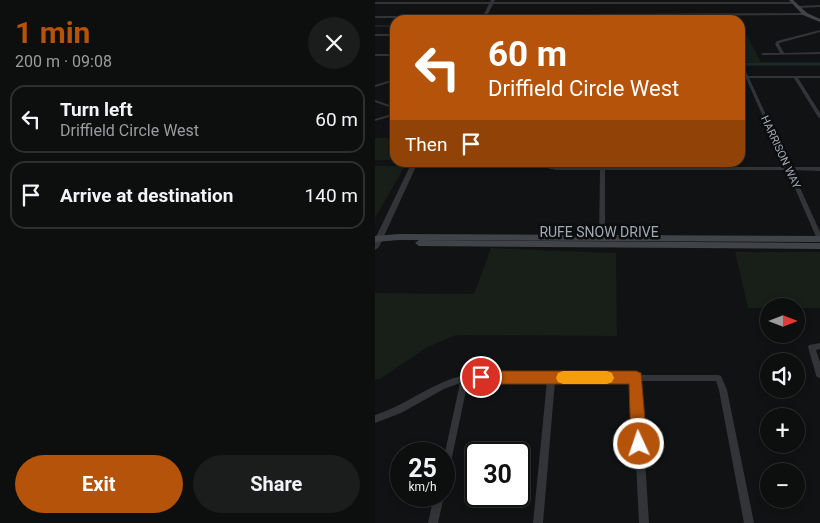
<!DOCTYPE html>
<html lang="en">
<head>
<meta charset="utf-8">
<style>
	body { margin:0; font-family:Roboto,sans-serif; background:#1b1c1c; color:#f1f3f6; height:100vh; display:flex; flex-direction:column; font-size:19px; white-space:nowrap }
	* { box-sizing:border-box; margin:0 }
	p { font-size:16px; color:#9a9c9e }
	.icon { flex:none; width:28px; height:28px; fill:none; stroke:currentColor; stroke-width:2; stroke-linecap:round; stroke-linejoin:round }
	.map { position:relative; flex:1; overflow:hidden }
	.details { display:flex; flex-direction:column; background:#0d0e0e; width:375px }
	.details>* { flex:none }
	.guide { position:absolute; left:15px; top:15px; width:355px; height:152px; border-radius:15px; box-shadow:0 2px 8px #0003,0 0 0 1px #2d2e2e; background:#b45309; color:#fff; overflow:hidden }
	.needle { width:32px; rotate:90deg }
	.tools { position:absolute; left:385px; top:298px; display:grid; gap:10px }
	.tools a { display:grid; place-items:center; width:45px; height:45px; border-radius:50%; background:#0d0e0e; box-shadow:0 2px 8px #0003,0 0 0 1px #2d2e2e; font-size:25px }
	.speed { position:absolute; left:15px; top:442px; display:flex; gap:10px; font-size:25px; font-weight:700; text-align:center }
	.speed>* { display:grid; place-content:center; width:65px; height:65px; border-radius:50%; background:#0d0e0e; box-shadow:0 2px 8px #0003,0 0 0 1px #2d2e2e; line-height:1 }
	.speed small { font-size:12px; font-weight:400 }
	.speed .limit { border:2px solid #111; border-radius:8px; background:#fff; color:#111 }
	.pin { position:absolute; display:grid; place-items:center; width:42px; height:42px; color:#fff; margin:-21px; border:2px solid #fff; border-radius:50%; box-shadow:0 1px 5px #0007 }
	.me { position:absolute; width:55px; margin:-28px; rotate:357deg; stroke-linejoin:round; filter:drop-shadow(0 0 4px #0008) }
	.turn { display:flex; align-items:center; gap:18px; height:105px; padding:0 15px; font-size:22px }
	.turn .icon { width:65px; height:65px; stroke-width:2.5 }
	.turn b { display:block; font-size:35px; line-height:42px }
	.then { display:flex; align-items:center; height:48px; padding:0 15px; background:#0003; gap:10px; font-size:19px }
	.round { display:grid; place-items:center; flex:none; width:52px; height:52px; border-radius:26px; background:#1b1c1c }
	.summary { display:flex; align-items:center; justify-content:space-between; height:85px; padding:0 15px }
	h1 { font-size:30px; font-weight:700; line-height:38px; color:#b45309 }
	.action { display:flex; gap:10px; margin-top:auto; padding:10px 15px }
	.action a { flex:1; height:58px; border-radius:30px; background:#b45309; color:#fff; font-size:20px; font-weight:700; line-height:58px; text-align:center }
	.action a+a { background:#1b1c1c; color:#f1f3f6 }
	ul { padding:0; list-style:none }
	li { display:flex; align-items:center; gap:15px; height:68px; margin:0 10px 8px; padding:0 5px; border:2px solid #2d2e2e; border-radius:15px }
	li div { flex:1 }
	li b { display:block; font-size:19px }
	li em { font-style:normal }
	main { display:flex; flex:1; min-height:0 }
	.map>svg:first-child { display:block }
	.green { fill:#181e18 }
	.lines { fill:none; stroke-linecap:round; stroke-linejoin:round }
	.stream { stroke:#283237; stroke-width:1 }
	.minor { fill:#323438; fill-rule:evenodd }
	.tertiary { fill:#323438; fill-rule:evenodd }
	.secondary { fill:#404348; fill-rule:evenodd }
	.route { fill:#b45309; stroke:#753606 }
	.slow { fill:#f59e0b }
	.labels { text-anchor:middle; stroke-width:5; stroke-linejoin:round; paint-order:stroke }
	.far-street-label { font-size:11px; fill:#a2aab4; stroke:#0c0d0e }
	.street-label { font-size:14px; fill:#a2aab4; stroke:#0c0d0e }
</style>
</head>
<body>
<main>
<section class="details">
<div class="summary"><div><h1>1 min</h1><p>200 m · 09:08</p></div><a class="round"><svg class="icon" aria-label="close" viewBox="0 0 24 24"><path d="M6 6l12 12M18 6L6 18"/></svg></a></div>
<ul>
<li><svg class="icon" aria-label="left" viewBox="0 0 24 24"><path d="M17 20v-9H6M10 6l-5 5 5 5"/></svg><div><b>Turn left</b><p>Driffield Circle West</p></div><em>60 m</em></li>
<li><svg class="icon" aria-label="arrive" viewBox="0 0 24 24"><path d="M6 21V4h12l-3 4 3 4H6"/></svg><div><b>Arrive at destination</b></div><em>140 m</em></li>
</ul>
<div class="action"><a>Exit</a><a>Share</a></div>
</section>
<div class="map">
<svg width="445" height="523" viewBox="0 0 445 523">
	<rect width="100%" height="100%" fill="#111213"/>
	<g class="green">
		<polygon points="365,22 386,62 445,62 445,66 365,66"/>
		<rect x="0" y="138" width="20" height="22"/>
		<polygon points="0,166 30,166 0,218"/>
		<polygon points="116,248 241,253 242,336 81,335 51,348 5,379 0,379 0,293 99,294"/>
		<polygon points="360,252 445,252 445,308 373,308"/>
	</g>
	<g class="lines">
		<g class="stream">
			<polyline points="133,20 156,20"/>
			<polyline points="0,26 20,26"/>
			<polyline points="365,64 445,64"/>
		</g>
		<g class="minor">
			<polygon points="0,2 418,2 419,3 418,4 0,4"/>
			<polygon points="445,5 445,7 422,8 420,7 422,6"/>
			<polygon points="430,13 431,15 195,16 193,15 195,14"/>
			<polygon points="0,16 110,16 112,17 110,18 0,18"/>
			<polygon points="445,30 445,32 404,43 404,44 409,53 445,52 445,54 388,55 386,54 388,53 405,53 400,44 402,41"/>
			<rect x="0" y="34" width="20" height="2"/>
			<rect x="0" y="54" width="20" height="2"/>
			<polygon points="366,65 368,65 373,76 445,76 445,78 423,78 445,113 445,118 443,117 419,78 374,78 415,167 445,167 445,171 417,170 445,232 445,241 442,239 412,170 230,170 230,238 227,240 225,239 224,238 225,170 181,170 172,168 170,162 175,162 176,166 181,166 225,167 225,162 230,162 230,167 410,167 371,78 365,78 365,76 369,76 365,66"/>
			<polygon points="20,79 20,81 0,87 0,85"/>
			<polygon points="0,100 20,107 20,109 0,102"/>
			<polygon points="20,113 20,115 0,121 0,119"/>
			<polygon points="445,343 445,349 441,350 445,362 445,378 442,377 441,375 433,347 434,345"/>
			<path d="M90,375H343L346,376L352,390L379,523H369L344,390L341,381H265L274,523H264L257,381H180L168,523H158L172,381H93L73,476L72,479L69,480V457L85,383L69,389L26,413L0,423V415C23,408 42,394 64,384C72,380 81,377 90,375Z"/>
			<polygon points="59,496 69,496 63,523 53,523"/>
		</g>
		<g class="tertiary">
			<polygon points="116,0 120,0 110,20 106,20"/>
			<polygon points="37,162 43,162 4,247 0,250 0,239"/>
		</g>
		<g class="secondary">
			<polygon points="414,0 418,0 432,13 445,19 445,22 428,15"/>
			<polygon points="24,234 445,236 445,242 24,240 0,242 0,236"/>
			<polygon points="44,240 445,243 445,249 44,246 40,243"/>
		</g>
	</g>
	<polygon class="route" points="106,371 261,371 266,373 272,444 270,450 264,452 259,450 256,444 254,384 106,384 101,382 99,377 101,373"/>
	<polygon class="slow" points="188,371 232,371 237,373 239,378 237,382 232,384 188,384 183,382 181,378 183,373"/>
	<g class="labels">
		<g class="far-street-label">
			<text transform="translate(406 152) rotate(65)" y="4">HARRISON WAY</text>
		</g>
		<g class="street-label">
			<text x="224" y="237">RUFE SNOW DRIVE</text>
		</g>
	</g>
</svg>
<div class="tools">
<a><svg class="needle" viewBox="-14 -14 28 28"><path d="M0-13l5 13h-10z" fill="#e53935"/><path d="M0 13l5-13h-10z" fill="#9a9c9e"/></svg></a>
<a><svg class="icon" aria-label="sound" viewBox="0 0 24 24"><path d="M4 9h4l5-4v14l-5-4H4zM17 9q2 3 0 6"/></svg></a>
<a>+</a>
<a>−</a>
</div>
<div class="speed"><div>25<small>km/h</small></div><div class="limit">30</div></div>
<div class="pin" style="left:106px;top:377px;background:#d93025"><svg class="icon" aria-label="arrive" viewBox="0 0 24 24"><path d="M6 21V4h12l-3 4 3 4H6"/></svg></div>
<svg class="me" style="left:264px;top:444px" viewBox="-20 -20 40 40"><circle r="17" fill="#b45309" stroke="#fff" stroke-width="3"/><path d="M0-11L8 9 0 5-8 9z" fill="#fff"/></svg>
<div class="guide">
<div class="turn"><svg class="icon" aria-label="left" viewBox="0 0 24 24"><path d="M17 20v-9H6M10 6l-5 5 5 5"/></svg><div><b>60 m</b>Driffield Circle West</div></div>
<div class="then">Then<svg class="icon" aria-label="arrive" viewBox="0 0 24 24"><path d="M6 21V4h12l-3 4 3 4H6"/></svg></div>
</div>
</div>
</main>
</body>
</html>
